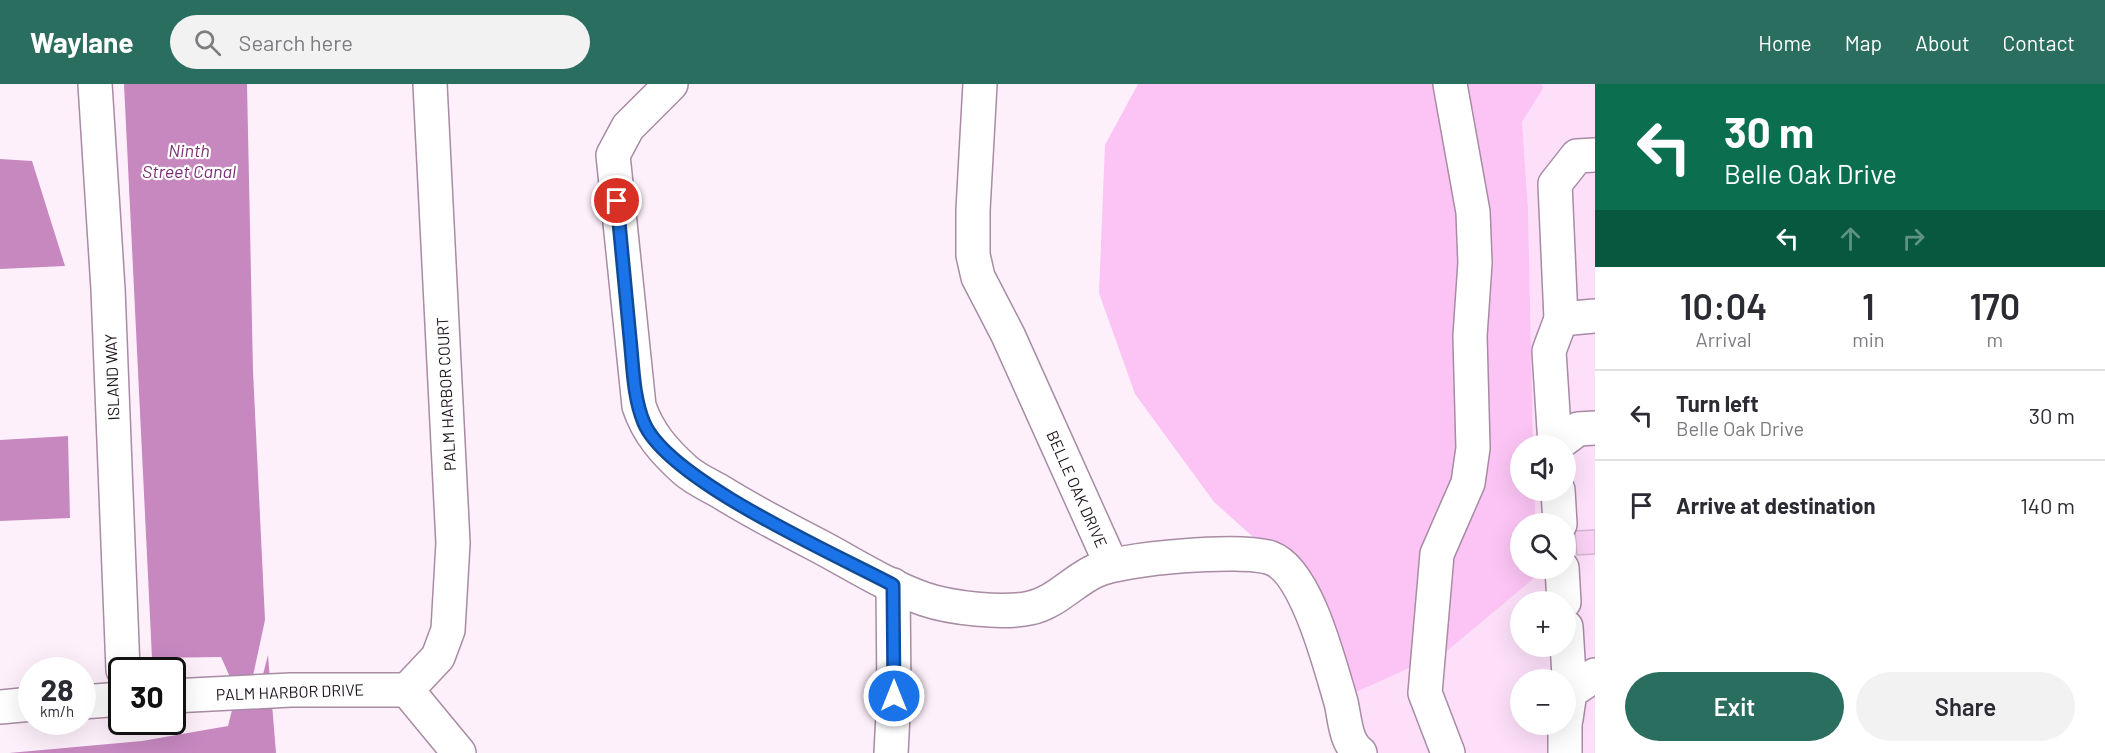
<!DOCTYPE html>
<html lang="en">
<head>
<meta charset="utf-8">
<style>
	body { margin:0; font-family:Barlow,sans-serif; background:#f2f2f3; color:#2b2b33; height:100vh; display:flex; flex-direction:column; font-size:22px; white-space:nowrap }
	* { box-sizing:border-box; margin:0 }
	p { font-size:20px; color:#7c7c81 }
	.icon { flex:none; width:33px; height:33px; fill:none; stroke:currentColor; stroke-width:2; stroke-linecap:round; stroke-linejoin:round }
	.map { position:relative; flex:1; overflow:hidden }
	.panel { display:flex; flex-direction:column; background:#fff; width:510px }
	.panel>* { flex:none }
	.top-card { background:#0b6e4f; color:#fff; overflow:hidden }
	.fabs { position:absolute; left:1510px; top:351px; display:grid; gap:12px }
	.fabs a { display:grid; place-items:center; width:66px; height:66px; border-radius:50%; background:#fff; box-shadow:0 6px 24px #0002; font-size:30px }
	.speed { position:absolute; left:18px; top:573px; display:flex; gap:12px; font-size:30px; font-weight:700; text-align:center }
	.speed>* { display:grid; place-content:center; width:78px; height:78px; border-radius:50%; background:#fff; box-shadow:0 6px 24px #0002; line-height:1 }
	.speed small { font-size:15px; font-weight:400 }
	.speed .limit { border:3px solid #111; border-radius:9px; background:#fff; color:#111 }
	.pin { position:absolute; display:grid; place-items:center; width:51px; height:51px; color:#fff; margin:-26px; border:3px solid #fff; border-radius:50%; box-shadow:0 2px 6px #0007 }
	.me { position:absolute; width:66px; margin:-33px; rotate:0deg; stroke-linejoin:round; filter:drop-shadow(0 0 4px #0008) }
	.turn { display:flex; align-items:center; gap:21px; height:126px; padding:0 30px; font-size:27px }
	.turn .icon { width:78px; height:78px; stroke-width:2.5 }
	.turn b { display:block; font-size:42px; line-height:51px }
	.lanes { display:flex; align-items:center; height:57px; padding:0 30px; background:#0003; justify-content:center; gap:30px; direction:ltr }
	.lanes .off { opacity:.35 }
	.eta { display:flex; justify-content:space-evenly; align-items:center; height:102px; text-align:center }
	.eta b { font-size:36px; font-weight:600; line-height:42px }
	.cta { display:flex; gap:12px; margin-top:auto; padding:12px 30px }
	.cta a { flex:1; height:69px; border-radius:36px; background:#2a6e60; color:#fff; font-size:24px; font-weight:600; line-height:69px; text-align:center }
	.cta a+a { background:#f2f2f3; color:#2b2b33 }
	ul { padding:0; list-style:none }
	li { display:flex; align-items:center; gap:18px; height:90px; padding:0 30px; border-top:2px solid #e1e1e2 }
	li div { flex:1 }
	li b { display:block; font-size:22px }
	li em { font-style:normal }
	header { display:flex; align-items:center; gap:36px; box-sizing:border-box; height:84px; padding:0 30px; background:#2a6e60; color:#fff }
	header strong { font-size:28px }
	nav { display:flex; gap:33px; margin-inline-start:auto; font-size:21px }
	.search { width:420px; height:54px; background:#f2f2f3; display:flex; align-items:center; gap:15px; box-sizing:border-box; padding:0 21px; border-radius:33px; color:#7c7c81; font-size:22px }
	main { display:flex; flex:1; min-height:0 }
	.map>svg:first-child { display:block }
	.built { fill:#fddff9; fill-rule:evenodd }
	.green { fill:#fbc4f4 }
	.water { fill:#c788c0 }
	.building { fill:#f9d1f4; stroke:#d5b6d0; stroke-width:1.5 }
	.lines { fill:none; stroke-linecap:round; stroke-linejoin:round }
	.minor-casing { stroke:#a88ba4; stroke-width:36 }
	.minor { stroke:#fff; stroke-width:33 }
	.route-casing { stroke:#114b97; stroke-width:15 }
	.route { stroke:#1a73e8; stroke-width:10 }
	.labels { text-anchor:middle; stroke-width:4.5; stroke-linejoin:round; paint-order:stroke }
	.street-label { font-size:16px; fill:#1d121c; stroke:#fff }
	.water-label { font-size:18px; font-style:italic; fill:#7a2e74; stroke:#fff }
</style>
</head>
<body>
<header>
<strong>Waylane</strong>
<div class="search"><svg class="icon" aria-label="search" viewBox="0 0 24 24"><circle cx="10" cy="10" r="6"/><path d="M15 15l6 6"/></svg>Search here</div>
<nav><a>Home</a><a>Map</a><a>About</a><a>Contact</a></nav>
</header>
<main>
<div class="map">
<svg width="1595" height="669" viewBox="0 0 1595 669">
	<rect width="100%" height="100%" fill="#fdf0fb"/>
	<path class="built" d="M1541,0H1595V669H1345L1354,609L1447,567L1539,490V485L1566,484V440L1536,439L1534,407L1566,406V362L1533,361L1528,124L1522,37L1542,4ZM1521,518H1566V562H1521ZM1521,596H1566V640H1521Z"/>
	<polygon class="green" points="1138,0 1541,0 1543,4 1522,38 1528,124 1533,361 1521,362 1521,406 1534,407 1536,439 1521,440 1521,484 1539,485 1539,490 1447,567 1354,609 1262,461 1214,418 1135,310 1099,209 1105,61"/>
	<g class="water">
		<polygon points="124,0 247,0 253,287 265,536 253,592 230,593 221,573 152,574"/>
		<polygon points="0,75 32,77 65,182 0,185"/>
		<polygon points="68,352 70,434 0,437 0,356"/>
		<polygon points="268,571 276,669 9,669 142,657 228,642 237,606 261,598"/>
	</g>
	<polygon class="building" points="1595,446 1595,470 1577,471 1575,447"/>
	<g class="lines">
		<defs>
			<g id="minor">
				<polyline points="95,0 108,205 123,586"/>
				<path d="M671,0L628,43L613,71L639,322C648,349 664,367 685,386C695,395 709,401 721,408C753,428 786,445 819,462C853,480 887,502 924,515C950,524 1003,530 1030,524C1055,519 1073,497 1095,487C1123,474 1242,464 1271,474C1307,487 1330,582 1341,618C1345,635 1345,658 1360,669"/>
				<polyline points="980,0 973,126 973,171 978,193 1008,251 1111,480"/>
				<polyline points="1595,71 1577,72 1555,100 1561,235 1595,232"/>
				<polyline points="1555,361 1549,267 1561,235"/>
				<polyline points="1555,362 1578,345 1595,344"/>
				<polyline points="1558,406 1560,440"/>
				<polyline points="1562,484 1564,518"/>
				<polyline points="1566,543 1570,608"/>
				<polyline points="407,606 438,573 448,546 453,459 430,0"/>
				<polyline points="407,606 459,669"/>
				<polyline points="172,612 291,606 407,606"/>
				<polyline points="82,618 122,615"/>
				<polyline points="0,623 32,620"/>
				<polyline points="1566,635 1570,608 1595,591"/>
				<polyline points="891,669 894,612 893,501"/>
				<polyline points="1448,669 1425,609 1437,470 1468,399 1473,364 1470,252 1475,179 1473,128 1450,0"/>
				<polyline points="1565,669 1565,640"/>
			</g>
		</defs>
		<use href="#minor" class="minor-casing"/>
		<use href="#minor" class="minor"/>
	</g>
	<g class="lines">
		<defs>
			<path id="route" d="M617,117C621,163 626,208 630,254C633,281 633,313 644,339C669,397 835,470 893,501L894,612"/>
		</defs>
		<use href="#route" class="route-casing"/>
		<use href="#route" class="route"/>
	</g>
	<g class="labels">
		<g class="street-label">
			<text transform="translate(112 293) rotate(-92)" y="6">ISLAND WAY</text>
			<text transform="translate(446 310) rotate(-93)" y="6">PALM HARBOR COURT</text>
			<text transform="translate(1077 405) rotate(66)" y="6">BELLE OAK DRIVE</text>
			<text transform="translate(290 608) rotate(-2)" y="6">PALM HARBOR DRIVE</text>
		</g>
		<g class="water-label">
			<text x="189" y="73">Ninth<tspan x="189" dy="21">Street Canal</tspan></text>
		</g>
	</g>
</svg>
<div class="fabs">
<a><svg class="icon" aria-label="sound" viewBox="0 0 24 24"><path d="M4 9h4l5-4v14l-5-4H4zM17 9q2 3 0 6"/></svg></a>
<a><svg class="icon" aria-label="search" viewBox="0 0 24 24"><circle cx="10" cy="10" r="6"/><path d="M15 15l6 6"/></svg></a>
<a>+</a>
<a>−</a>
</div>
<div class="speed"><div>28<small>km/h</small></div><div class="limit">30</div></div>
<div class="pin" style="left:617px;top:117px;background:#d93025"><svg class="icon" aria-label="arrive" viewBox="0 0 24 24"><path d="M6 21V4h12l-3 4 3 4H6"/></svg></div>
<svg class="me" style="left:894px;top:612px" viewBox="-20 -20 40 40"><circle r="17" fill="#1a73e8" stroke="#fff" stroke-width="3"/><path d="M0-11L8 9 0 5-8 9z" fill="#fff"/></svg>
</div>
<section class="panel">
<div class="top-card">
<div class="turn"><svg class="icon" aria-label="left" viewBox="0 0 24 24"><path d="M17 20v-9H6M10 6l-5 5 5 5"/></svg><div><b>30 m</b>Belle Oak Drive</div></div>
<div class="lanes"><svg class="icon" aria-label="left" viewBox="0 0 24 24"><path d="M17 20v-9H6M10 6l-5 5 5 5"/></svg><svg class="icon off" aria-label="ahead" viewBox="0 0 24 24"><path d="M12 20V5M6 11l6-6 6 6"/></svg><svg class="icon off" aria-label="right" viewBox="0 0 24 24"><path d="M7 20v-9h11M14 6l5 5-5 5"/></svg></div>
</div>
<div class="eta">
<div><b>10:04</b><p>Arrival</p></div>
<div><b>1</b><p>min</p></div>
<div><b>170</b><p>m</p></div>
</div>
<ul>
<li><svg class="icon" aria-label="left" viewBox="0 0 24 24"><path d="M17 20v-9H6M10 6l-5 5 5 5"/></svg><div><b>Turn left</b><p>Belle Oak Drive</p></div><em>30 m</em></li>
<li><svg class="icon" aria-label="arrive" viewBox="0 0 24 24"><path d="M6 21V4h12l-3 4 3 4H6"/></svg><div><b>Arrive at destination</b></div><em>140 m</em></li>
</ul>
<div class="cta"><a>Exit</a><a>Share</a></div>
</section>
</main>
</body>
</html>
